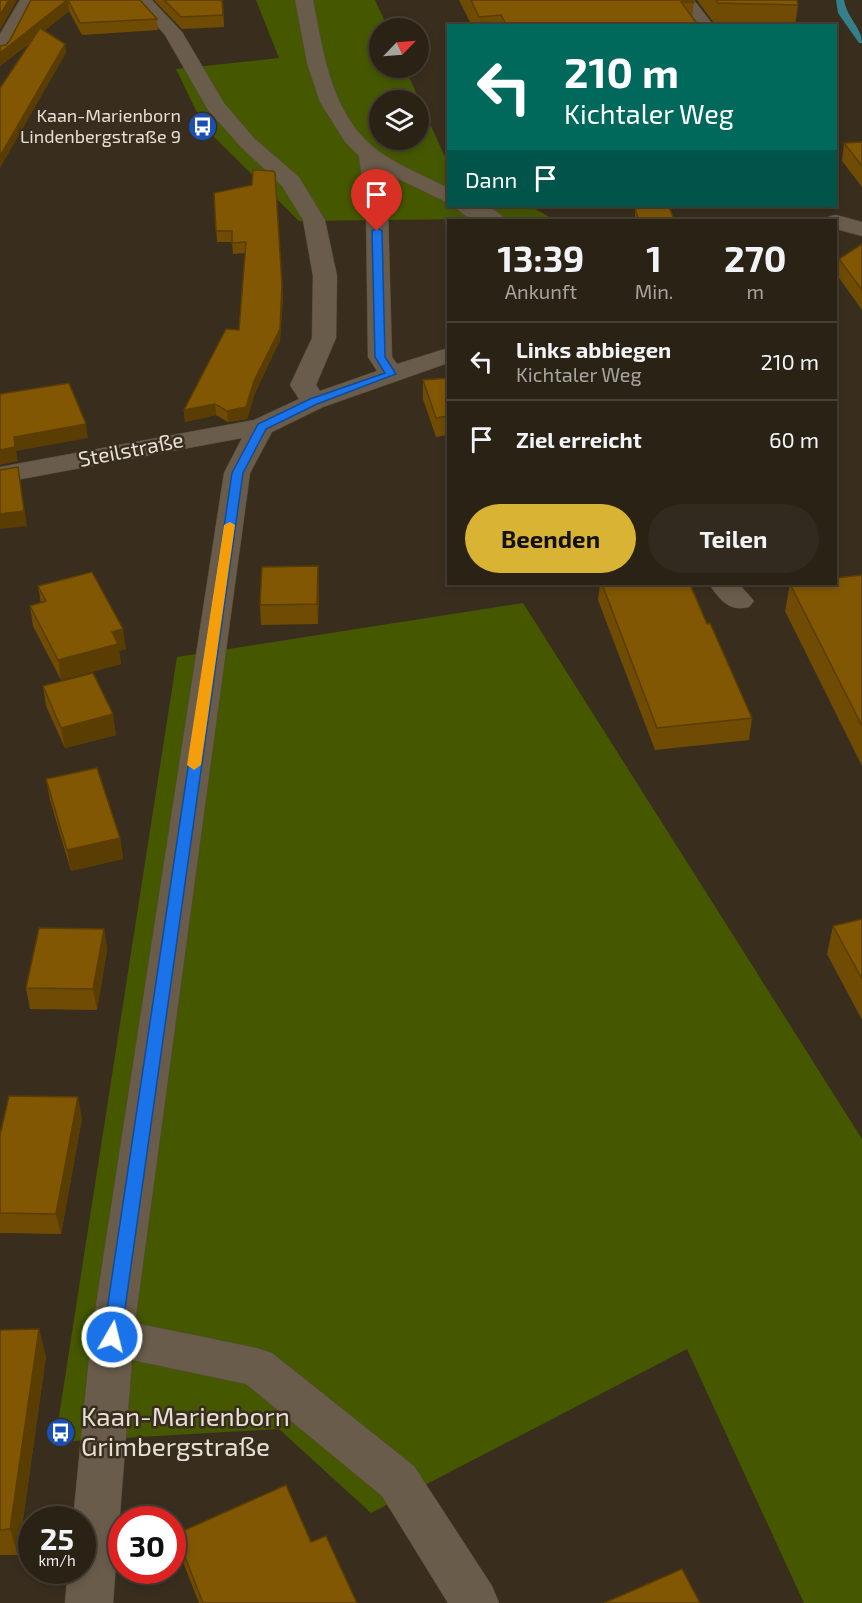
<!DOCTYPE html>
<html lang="de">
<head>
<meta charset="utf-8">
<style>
	body { margin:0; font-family:"Exo 2",sans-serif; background:#332a1f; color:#f1f3f6; height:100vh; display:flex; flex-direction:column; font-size:22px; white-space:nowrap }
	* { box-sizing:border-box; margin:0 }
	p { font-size:20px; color:#a6a4a1 }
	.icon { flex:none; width:33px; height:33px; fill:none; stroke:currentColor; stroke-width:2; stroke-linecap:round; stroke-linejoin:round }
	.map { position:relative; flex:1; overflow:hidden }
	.details { position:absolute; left:447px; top:219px; width:390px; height:366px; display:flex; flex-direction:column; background:#2b2216; border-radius:0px; box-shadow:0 3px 9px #0003,0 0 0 2px #473f35 }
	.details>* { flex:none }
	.top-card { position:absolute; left:447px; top:24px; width:390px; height:183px; border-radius:0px; box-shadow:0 3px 9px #0003,0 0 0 2px #473f35; background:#00695c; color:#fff; overflow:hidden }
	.needle { width:39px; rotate:65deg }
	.controls { position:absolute; left:369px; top:18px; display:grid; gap:12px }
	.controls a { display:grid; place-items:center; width:60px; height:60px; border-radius:50%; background:#2b2216; box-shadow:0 3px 9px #0003,0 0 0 2px #473f35; font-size:30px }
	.speed { position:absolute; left:18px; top:1506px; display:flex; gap:12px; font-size:30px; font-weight:700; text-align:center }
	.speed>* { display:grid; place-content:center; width:78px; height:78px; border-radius:50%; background:#2b2216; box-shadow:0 3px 9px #0003,0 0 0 2px #473f35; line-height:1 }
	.speed small { font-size:15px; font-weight:400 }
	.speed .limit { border:9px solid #d22; background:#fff; color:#111 }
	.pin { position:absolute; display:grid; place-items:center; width:51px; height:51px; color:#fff; margin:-62px -26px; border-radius:50% 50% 50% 0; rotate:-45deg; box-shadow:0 0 6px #0007 }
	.pin .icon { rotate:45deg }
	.me { position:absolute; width:66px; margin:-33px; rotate:8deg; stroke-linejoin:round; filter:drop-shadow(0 0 4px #0008) }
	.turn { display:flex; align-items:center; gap:21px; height:126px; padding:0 18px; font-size:27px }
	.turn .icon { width:78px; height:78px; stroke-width:2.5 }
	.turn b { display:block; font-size:42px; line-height:51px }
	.then { display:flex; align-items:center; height:57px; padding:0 18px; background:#0003; gap:12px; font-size:22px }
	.eta { display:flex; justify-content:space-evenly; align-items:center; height:102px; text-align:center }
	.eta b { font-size:36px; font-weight:700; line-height:42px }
	.cta { display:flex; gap:12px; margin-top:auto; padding:12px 18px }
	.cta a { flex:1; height:69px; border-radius:36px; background:#d9b334; color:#111; font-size:24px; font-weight:700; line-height:69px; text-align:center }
	.cta a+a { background:#332a1f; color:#f1f3f6 }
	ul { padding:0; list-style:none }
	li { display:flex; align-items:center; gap:18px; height:78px; padding:0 18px; border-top:2px solid #473f35 }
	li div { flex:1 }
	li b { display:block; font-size:22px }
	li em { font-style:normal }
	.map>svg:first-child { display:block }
	.green { fill:#455800; fill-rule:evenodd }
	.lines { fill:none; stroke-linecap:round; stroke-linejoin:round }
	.stream { fill:#33808c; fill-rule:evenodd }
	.street-casing { stroke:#534a3c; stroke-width:1 }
	.street { fill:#695c4b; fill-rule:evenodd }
	.wall { fill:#6f4b03 }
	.shaded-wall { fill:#5a3d02 }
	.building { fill:#815703; stroke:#5a3d02; stroke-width:1.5 }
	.route { fill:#1a73e8; stroke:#114b97; stroke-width:1.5 }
	.slow { fill:#f59e0b }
	.labels { text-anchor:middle; stroke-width:5; stroke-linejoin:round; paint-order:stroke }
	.far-poi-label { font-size:18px; fill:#e6dfd5; stroke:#392e1e; text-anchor:end }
	.street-label { font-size:21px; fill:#e6dfd5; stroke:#392e1e }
	.near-poi-label { font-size:26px; fill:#e6dfd5; stroke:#392e1e; text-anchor:start }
</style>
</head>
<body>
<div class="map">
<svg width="862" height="1603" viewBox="0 0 862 1603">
	<rect width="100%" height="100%" fill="#392e1e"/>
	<g class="green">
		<path d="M256,0H375L388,28H380V68H405L444,155L448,157V206H530L551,218L299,221L204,127L176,69L279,58ZM380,100H418V140H380Z"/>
		<polygon points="523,603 862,1139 862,1603 804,1603 687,1349 371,1513 279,1429 55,1442 177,657"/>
	</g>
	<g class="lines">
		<path class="stream" d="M836,0H844C847,18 862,28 862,43H859L838,13Z"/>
		<defs>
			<g id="street">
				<polygon points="20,0 38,0 10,51 7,55 0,57 0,34"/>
				<path d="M133,0H152L182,32L224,103L255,139L299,177L325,220L337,276L336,338L316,385L320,391L377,371L368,357L366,210L359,156L345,142L320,102L307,63L295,0H313C324,55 332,120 383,154C404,168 427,177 448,188V203L382,171L388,210L392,357L397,364L448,348V363L323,407L272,432L250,473L135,1323L257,1348L272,1353L414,1466L492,1586L499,1603H448L382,1496L246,1384L132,1360L113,1603H65L68,1570H82V1520H73L91,1337L224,473L242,438L0,483V467L254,420L299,399L290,385L312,338L313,276L303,220L282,186L241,147L208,110L165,35Z"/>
				<polygon points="676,0 694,0 714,26 695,26"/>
				<path d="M455,206C472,204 494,204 505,220C489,222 466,222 455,206Z"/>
				<polygon points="836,215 862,222 862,236 836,229 836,220 826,220 828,217"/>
				<path d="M709,584H739L754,601L749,607C729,612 720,600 709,584Z"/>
			</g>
		</defs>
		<use href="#street" class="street-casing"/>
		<use href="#street" class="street"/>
	</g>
	<g class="wall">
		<polygon points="31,0 140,0 157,19 158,30 82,35 69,11 44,31 65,44 66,53 31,42 0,66 0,46 6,45 10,40"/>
		<polygon points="154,0 223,0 224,27 182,29"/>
		<polygon points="459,0 692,0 694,2 692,16 699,26 472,26"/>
		<polygon points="697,0 797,0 798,5 795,26 716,26"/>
		<polygon points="862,142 862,187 842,161 844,143"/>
		<polygon points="214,193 283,296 280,340 255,393 247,419 228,422 216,415 185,422 184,410 239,330 245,253 233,254 232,242 217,242"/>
		<polygon points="635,209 674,220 635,220"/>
		<polygon points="862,244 862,310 837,275 839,259"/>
		<polygon points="448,378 448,435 436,437 423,399 423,380"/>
		<polygon points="862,575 862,766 785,611 790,584"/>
		<polygon points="600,584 690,584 707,624 752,718 749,740 655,750 598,600"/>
		<polygon points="38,586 126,649 119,651 121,664 61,680 33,626 30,606 41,603"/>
		<polygon points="319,586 318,624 261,625 260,605"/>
		<polygon points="43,686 116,735 65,748 46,706"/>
		<polygon points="46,779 120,838 123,859 71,871 50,800"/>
		<polygon points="862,919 862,1020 827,954 833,926"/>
		<polygon points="104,929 107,950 97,1010 30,1009 26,988"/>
		<polygon points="82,1118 61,1234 0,1233 0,1135"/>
		<polygon points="0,1330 46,1356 18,1555 0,1555"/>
		<polygon points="176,1534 311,1542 357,1603 199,1603 181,1557"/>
	</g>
	<g class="shaded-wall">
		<polygon points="9,0 17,0 0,30 0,15"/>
		<polygon points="67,0 68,0 69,11 0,66 0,53"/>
		<polygon points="65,44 66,53 0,168 0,156"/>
		<polygon points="282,285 283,296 280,340 255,393 247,419 228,422 227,411"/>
		<polygon points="215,404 216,415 185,422 184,410"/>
		<polygon points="86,424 88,438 16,451 18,461 0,465 0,450 14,437"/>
		<polygon points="18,467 27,526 0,529 0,514"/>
		<polygon points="318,566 319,586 318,624 317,604"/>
		<polygon points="123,629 126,649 119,651 121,664 61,680 58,660 112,632"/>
		<polygon points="113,714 116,735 65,748 61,728"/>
		<polygon points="120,838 123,859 71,871 67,850"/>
		<polygon points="104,929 107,950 97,1010 93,989"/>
		<polygon points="78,1097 82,1118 61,1234 56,1214"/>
		<polygon points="39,1329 46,1356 18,1555 10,1529"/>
	</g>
	<g class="building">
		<polygon points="0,0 9,0 0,15"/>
		<polygon points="31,0 67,0 0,53 0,46 6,45 10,40"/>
		<polygon points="68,0 140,0 157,19 80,23"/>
		<polygon points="164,0 222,0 223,15 181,17"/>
		<polygon points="471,0 692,0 694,2 681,2 699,26 507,26 501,15 479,17"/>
		<polygon points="716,0 797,0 798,5 718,3"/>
		<polygon points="40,28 65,44 0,156 0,88"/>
		<polygon points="862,142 862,166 844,143"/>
		<polygon points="253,170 273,171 275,173 282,285 280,329 254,381 246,407 227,411 215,404 184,410 226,329 239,330 246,242 232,243 232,231 216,231 214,193 252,185"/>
		<polygon points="646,206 669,206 674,220 639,220 635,209"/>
		<polygon points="862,244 862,290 839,259"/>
		<polygon points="448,378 448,416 436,418 423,380"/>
		<polygon points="69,383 86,424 14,437 15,447 0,450 0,394"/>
		<polygon points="18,467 24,511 0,514 0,470"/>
		<polygon points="318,566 317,604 260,605 262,567"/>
		<polygon points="92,572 123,629 112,632 118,644 58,660 30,606 46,601 38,586"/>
		<polygon points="862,575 862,726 790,584 836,584 836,578"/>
		<polygon points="602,584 690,584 707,624 710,623 752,718 657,728"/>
		<polygon points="93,673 113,714 61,728 43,686"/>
		<polygon points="97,768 120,838 67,850 46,779"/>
		<polygon points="862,919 862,979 833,926"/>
		<polygon points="39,928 104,929 93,989 26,988"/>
		<polygon points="9,1096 78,1097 56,1214 0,1213 0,1135"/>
		<polygon points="39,1329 10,1529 0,1530 0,1330"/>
		<polygon points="286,1485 311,1542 326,1536 357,1603 203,1603 176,1534"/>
		<polygon points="682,1569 700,1603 604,1603"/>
	</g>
	<polygon class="route" points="377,228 382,231 385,357 396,374 317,404 266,429 243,473 121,1337 118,1342 112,1345 106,1342 103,1337 232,473 258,424 310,399 385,373 375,357 372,231"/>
	<polygon class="slow" points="230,522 235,525 201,765 194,770 187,765 224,525"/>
	<defs>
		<symbol id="bus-disc" viewBox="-11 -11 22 22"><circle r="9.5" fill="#1a4fb4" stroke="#392e1e"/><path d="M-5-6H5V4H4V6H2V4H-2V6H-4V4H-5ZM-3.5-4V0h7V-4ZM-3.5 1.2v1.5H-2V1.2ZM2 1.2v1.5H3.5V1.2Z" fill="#fff"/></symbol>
	</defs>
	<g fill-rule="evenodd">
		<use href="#bus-disc" x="186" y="110" width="33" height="33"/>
		<use href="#bus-disc" x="44" y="1416" width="33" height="33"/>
	</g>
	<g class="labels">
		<g class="far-poi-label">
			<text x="181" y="122">Kaan-Marienborn<tspan x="181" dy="21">Lindenbergstraße 9</tspan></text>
		</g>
		<g class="street-label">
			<text transform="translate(131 450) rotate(-11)" y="7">Steilstraße</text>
		</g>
		<g class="near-poi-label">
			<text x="81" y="1426">Kaan-Marienborn<tspan x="81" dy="30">Grimbergstraße</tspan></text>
		</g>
	</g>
</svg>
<div class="controls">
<a><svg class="needle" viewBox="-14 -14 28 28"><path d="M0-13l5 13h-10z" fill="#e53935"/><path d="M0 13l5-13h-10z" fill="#a6a4a1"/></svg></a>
<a><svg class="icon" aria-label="layers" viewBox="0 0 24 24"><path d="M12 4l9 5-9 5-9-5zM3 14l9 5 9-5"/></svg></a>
</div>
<div class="speed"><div>25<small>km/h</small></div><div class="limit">30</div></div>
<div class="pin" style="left:377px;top:231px;background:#d93025"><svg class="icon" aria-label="arrive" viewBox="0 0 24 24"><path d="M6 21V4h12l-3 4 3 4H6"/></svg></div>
<svg class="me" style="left:112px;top:1337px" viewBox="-20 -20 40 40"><circle r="17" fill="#1a73e8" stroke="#fff" stroke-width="3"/><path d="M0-11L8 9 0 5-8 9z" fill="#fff"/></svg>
<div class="top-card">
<div class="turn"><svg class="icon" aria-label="left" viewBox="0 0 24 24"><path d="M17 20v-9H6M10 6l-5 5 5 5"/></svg><div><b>210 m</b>Kichtaler Weg</div></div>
<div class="then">Dann<svg class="icon" aria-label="arrive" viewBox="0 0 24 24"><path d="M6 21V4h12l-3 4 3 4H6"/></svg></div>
</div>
<section class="details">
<div class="eta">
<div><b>13:39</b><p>Ankunft</p></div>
<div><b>1</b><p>Min.</p></div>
<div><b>270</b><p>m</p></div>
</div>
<ul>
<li><svg class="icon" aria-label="left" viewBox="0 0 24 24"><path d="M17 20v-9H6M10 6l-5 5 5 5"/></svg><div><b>Links abbiegen</b><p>Kichtaler Weg</p></div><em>210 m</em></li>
<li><svg class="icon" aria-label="arrive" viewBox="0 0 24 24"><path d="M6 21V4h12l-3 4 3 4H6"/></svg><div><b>Ziel erreicht</b></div><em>60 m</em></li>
</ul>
<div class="cta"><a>Beenden</a><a>Teilen</a></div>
</section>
</div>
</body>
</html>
